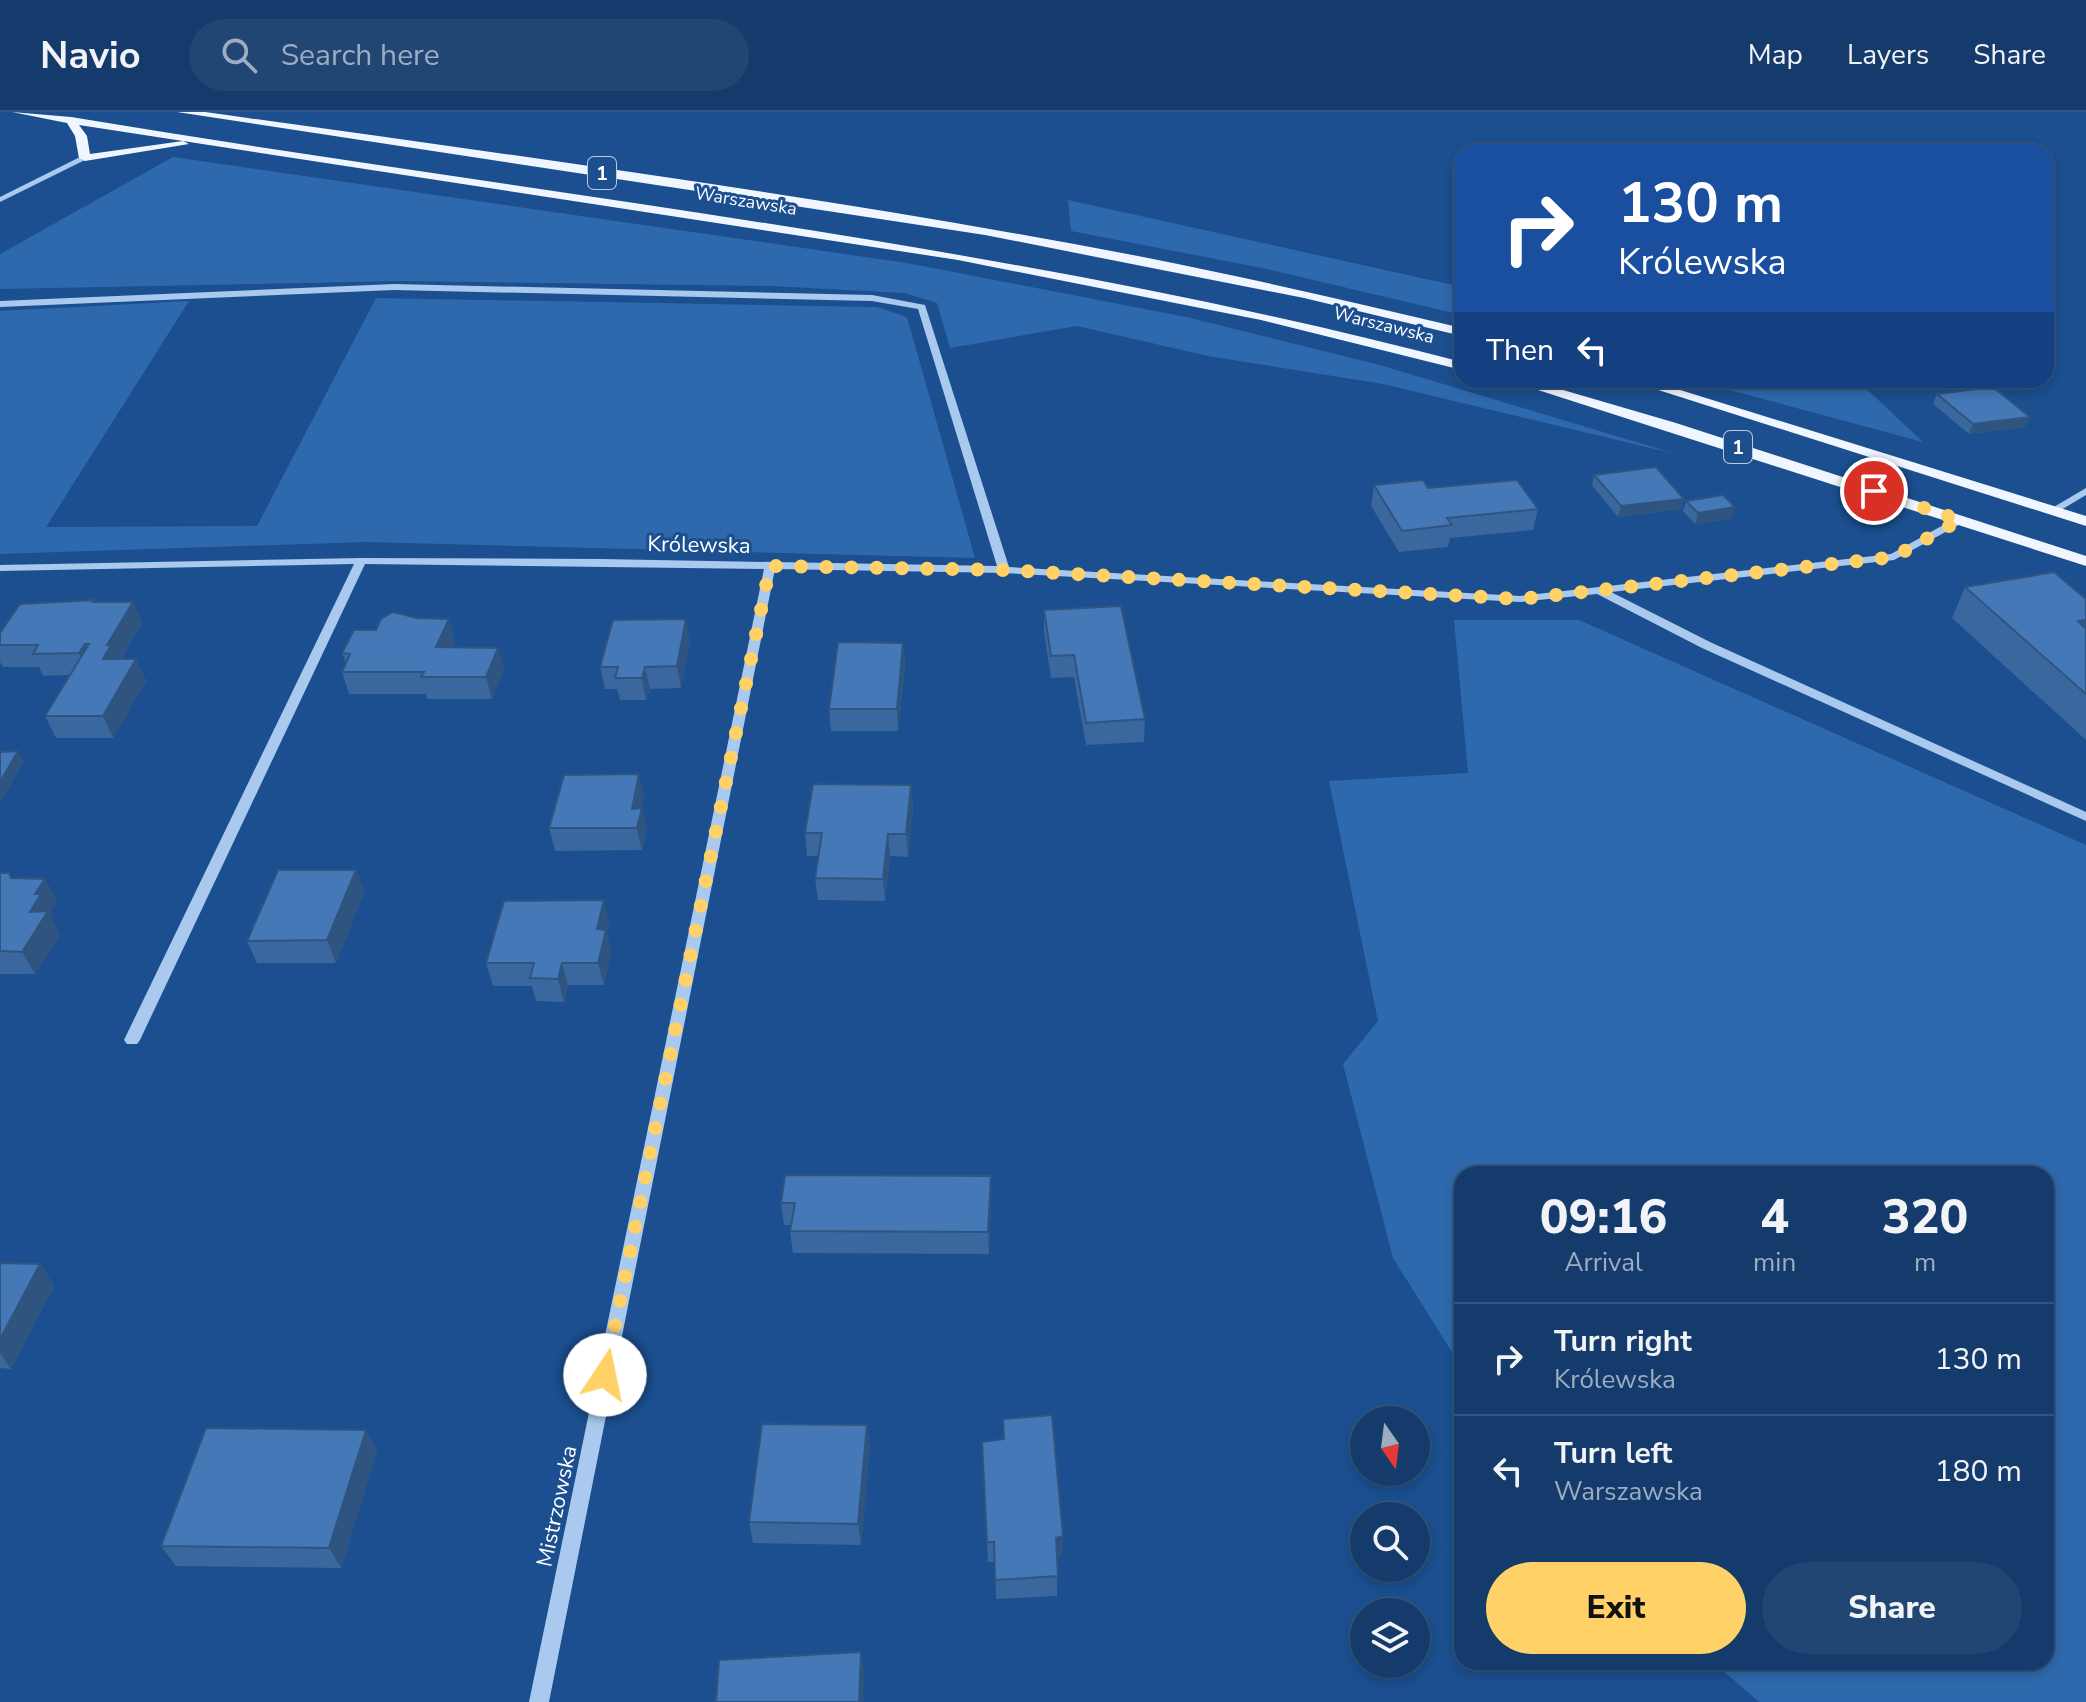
<!DOCTYPE html>
<html lang="en">
<head>
<meta charset="utf-8">
<style>
	body { margin:0; font-family:"Nunito Sans",sans-serif; background:#214673; color:#f1f3f6; height:100vh; display:flex; flex-direction:column; font-size:30px; white-space:nowrap }
	* { box-sizing:border-box; margin:0 }
	p { font-size:26px; color:#9dadc1 }
	.icon { flex:none; width:44px; height:44px; fill:none; stroke:currentColor; stroke-width:2; stroke-linecap:round; stroke-linejoin:round }
	.map { position:relative; flex:1; overflow:hidden }
	.side { position:absolute; left:1454px; top:1054px; width:600px; height:504px; display:flex; flex-direction:column; background:#143b6b; border-radius:24px; box-shadow:0 4px 12px #0003,0 0 0 2px #33557e }
	.side>* { flex:none }
	.hud { position:absolute; left:1454px; top:32px; width:600px; height:244px; border-radius:24px; box-shadow:0 4px 12px #0003,0 0 0 2px #33557e; background:#1a4fa0; color:#fff; overflow:hidden }
	.needle { width:52px; rotate:166deg }
	.buttons { position:absolute; left:1350px; top:1294px; display:grid; gap:16px }
	.buttons a { display:grid; place-items:center; width:80px; height:80px; border-radius:50%; background:#143b6b; box-shadow:0 4px 12px #0003,0 0 0 2px #33557e; font-size:40px }
	.pin { position:absolute; display:grid; place-items:center; width:68px; height:68px; color:#fff; margin:-34px; border:4px solid #fff; border-radius:50%; box-shadow:0 2px 8px #0007 }
	.me { position:absolute; width:88px; margin:-44px; rotate:11deg; stroke-linejoin:round; filter:drop-shadow(0 0 6px #0008) }
	.turn { display:flex; align-items:center; gap:28px; height:168px; padding:0 32px; font-size:36px }
	.turn .icon { width:104px; height:104px; stroke-width:2.5 }
	.turn b { display:block; font-size:56px; line-height:68px }
	.then { display:flex; align-items:center; height:76px; padding:0 32px; background:#0003; gap:16px; font-size:30px }
	.eta { display:flex; justify-content:space-evenly; align-items:center; height:136px; text-align:center }
	.eta b { font-size:48px; font-weight:800; line-height:56px }
	.action { display:flex; gap:16px; margin-top:auto; padding:16px 32px }
	.action a { flex:1; height:92px; border-radius:48px; background:#ffd166; color:#111; font-size:32px; font-weight:800; line-height:92px; text-align:center }
	.action a+a { background:#214673; color:#f1f3f6 }
	ul { padding:0; list-style:none }
	li { display:flex; align-items:center; gap:24px; height:112px; padding:0 32px; border-top:2px solid #33557e }
	li div { flex:1 }
	li b { display:block; font-size:30px }
	li em { font-style:normal }
	header { display:flex; align-items:center; gap:48px; box-sizing:border-box; height:112px; padding:0 40px; background:#143b6b; border-bottom:2px solid #33557e }
	header strong { font-size:38px }
	nav { display:flex; gap:44px; margin-inline-start:auto; font-size:28px }
	.search { width:560px; height:72px; background:#214673; display:flex; align-items:center; gap:20px; box-sizing:border-box; padding:0 28px; border-radius:44px; color:#9dadc1; font-size:30px }
	.map>svg:first-child { display:block }
	.green { fill:#2e69ad }
	.lines { fill:none; stroke-linecap:round; stroke-linejoin:round }
	.minor { fill:#a9c9ee; fill-rule:evenodd }
	.major { fill:#f0f6ff; fill-rule:evenodd }
	.wall { fill:#3a679d }
	.shaded-wall { fill:#305480 }
	.building { fill:#4478b7; stroke:#305480; stroke-width:2 }
	.route { stroke:#ffd166; stroke-width:14; stroke-dasharray:0 25.2 }
	.labels { text-anchor:middle; stroke-width:6; stroke-linejoin:round; paint-order:stroke }
	.far-street-label { font-size:18px; fill:#fff; stroke:#1b4f8f }
	.shield { fill:#1b4f8f; stroke:#bbcadd; stroke-width:2 }
	.shield-label { font-size:20px; font-weight:bold; fill:#fff }
	.street-label { font-size:22px; fill:#fff; stroke:#1b4f8f }
</style>
</head>
<body>
<header>
<strong>Navio</strong>
<div class="search"><svg class="icon" aria-label="search" viewBox="0 0 24 24"><circle cx="10" cy="10" r="6"/><path d="M15 15l6 6"/></svg>Search here</div>
<nav><a>Map</a><a>Layers</a><a>Share</a></nav>
</header>
<div class="map">
<svg width="2086" height="1590" viewBox="0 0 2086 1590">
	<rect width="100%" height="100%" fill="#1b4f8f"/>
	<g class="green">
		<polygon points="173,45 907,151 1186,205 1380,253 1676,342 1383,272 1208,244 1077,214 950,236 937,191 904,181 771,174 400,169 0,177 0,142"/>
		<polygon points="1068,88 1462,175 1462,203 1267,157 1071,119"/>
		<polygon points="376,186 877,195 907,205 975,446 365,430 0,442 0,199 189,189 46,415 257,414"/>
		<polygon points="1692,268 1857,268 1923,330"/>
		<polygon points="1454,508 1579,508 2086,733 2086,1590 1759,1590 1713,1550 2046,1550 2046,1062 1462,1062 1462,1256 1393,1146 1343,952 1378,909 1329,669 1468,661"/>
	</g>
	<g class="lines">
		<g class="minor">
			<polygon points="82,44 89,46 0,90 0,85"/>
			<polygon points="394,172 872,183 925,193 1009,455 1520,484 1891,442 1956,406 1964,406 1964,410 1894,448 1611,480 1710,530 2086,700 2086,709 1702,536 1597,482 1520,490 1004,461 775,457 549,1590 529,1590 764,457 365,452 140,928 137,932 127,932 124,928 354,452 0,459 0,453 361,446 601,447 997,454 918,197 872,189 394,178 0,195 0,189"/>
			<polygon points="2086,376 2086,383 2056,401 2048,401 2047,399"/>
		</g>
		<g class="major">
			<path d="M12,0L71,5C536,83 1005,130 1462,250V258L1261,208L958,148L79,13L87,24L90,42L183,29L189,32L85,49L79,46L75,24L67,11Z"/>
			<path d="M177,0H205C518,44 832,85 1143,145C1250,166 1356,191 1462,216V224L1304,186L985,123Z"/>
			<polygon points="1507,268 1529,268 1676,311 2086,444 2086,454"/>
			<polygon points="1627,268 1648,268 2086,404 2086,414"/>
		</g>
	</g>
	<g class="wall">
		<polygon points="1937,282 2025,315 1969,322 1933,292"/>
		<polygon points="1594,363 1684,387 1681,397 1618,405 1592,373"/>
		<polygon points="1374,373 1428,376 1538,397 1533,418 1450,426 1448,435 1399,440 1371,394"/>
		<polygon points="1686,389 1732,406 1695,412 1683,399"/>
		<polygon points="1965,475 2086,487 2086,628 1952,506"/>
		<polygon points="96,490 133,490 142,511 121,547 136,547 146,569 113,626 56,626 45,604 70,563 43,564 39,555 3,555 0,550 0,521"/>
		<polygon points="1044,498 1145,607 1144,630 1086,633 1074,565 1051,566 1044,520"/>
		<polygon points="686,507 690,529 681,576 650,577 646,588 620,588 617,577 605,577 600,555"/>
		<polygon points="376,518 455,528 452,536 498,536 504,558 492,587 427,587 426,582 349,582 342,560 346,552 342,541"/>
		<polygon points="903,531 905,552 898,619 831,619 829,597"/>
		<polygon points="911,673 913,695 908,745 890,744 885,789 818,788 815,766 818,744 807,744 805,721"/>
		<polygon points="644,685 641,696 647,718 642,738 555,739 549,716"/>
		<polygon points="356,758 364,780 336,851 257,851 247,829"/>
		<polygon points="0,761 12,766 45,767 57,790 50,800 53,805 52,807 60,822 35,862 0,862"/>
		<polygon points="609,810 607,822 611,840 604,873 568,873 564,890 536,889 532,874 493,874 486,851"/>
		<polygon points="991,1086 989,1142 793,1141 790,1119 791,1113 784,1113 781,1091"/>
		<polygon points="0,1151 40,1152 54,1174 11,1257 0,1256"/>
		<polygon points="867,1313 870,1334 861,1433 753,1431 749,1410"/>
		<polygon points="366,1318 377,1339 341,1456 176,1454 161,1434"/>
		<polygon points="982,1330 1063,1424 1062,1444 1057,1446 1057,1484 996,1487 995,1450 988,1450"/>
	</g>
	<g class="shaded-wall">
		<polygon points="2030,305 2025,315 1969,322 1973,312"/>
		<polygon points="1684,387 1681,397 1618,405 1621,394"/>
		<polygon points="1735,395 1732,406 1695,412 1698,401"/>
		<polygon points="133,490 142,511 119,550 103,547 107,533"/>
		<polygon points="449,507 455,528 442,557 436,535"/>
		<polygon points="686,507 690,529 681,576 677,554"/>
		<polygon points="2086,508 2086,536 2078,509"/>
		<polygon points="903,531 905,552 898,619 897,597"/>
		<polygon points="85,532 95,554 89,563 79,541"/>
		<polygon points="498,536 504,558 492,587 486,565"/>
		<polygon points="136,547 146,569 113,626 103,604"/>
		<polygon points="645,555 650,577 646,588 642,566"/>
		<polygon points="18,639 24,650 0,692 0,670"/>
		<polygon points="639,662 644,685 639,709 642,696 647,718 642,738 632,697"/>
		<polygon points="911,673 913,695 908,745 906,722"/>
		<polygon points="888,722 890,744 885,789 883,767"/>
		<polygon points="356,758 364,780 336,851 327,828"/>
		<polygon points="45,767 57,790 50,800 53,805 52,807 60,822 35,862 22,840 30,800 35,782"/>
		<polygon points="604,788 609,810 607,822 611,840 604,873 598,851 597,817"/>
		<polygon points="562,851 568,873 564,890 558,867"/>
		<polygon points="991,1064 991,1086 989,1142 988,1120"/>
		<polygon points="40,1152 54,1174 11,1257 0,1241 0,1227"/>
		<polygon points="867,1313 870,1334 861,1433 858,1412"/>
		<polygon points="366,1318 377,1339 341,1456 329,1436"/>
		<polygon points="1063,1424 1062,1444 1055,1446 1056,1426"/>
		<polygon points="861,1540 864,1559 863,1590 859,1590"/>
	</g>
	<g class="building">
		<polygon points="1993,275 2030,305 1973,312 1937,282"/>
		<polygon points="1656,355 1684,387 1621,394 1594,363"/>
		<polygon points="1423,368 1428,376 1517,368 1538,397 1447,406 1452,413 1402,419 1374,373"/>
		<polygon points="1723,383 1735,395 1698,401 1686,389"/>
		<polygon points="2054,460 2086,487 2086,508 2078,509 2086,517 2086,582 1965,475"/>
		<polygon points="95,488 93,490 133,490 107,533 111,533 103,547 136,547 103,604 45,604 89,532 85,532 79,541 33,542 38,533 0,533 0,521 20,492"/>
		<polygon points="1121,494 1145,607 1086,611 1074,543 1051,544 1044,498"/>
		<polygon points="393,500 417,506 449,507 436,535 498,536 486,565 421,565 424,560 342,560 350,542 342,541 354,518 376,518 381,507"/>
		<polygon points="686,507 677,554 645,555 642,566 615,566 618,555 600,555 613,508"/>
		<polygon points="838,530 903,531 897,597 829,597"/>
		<polygon points="18,639 0,670 0,640"/>
		<polygon points="639,662 632,697 642,696 637,716 549,716 564,663"/>
		<polygon points="813,672 911,673 906,722 888,722 883,767 815,766 822,721 805,721"/>
		<polygon points="278,758 356,758 327,828 247,829"/>
		<polygon points="0,761 9,761 11,766 45,767 35,782 41,782 30,800 48,799 22,840 0,839"/>
		<polygon points="604,788 597,817 606,818 598,851 562,851 558,867 530,866 534,851 486,851 504,789"/>
		<polygon points="785,1063 991,1064 988,1120 790,1119 795,1091 781,1091"/>
		<polygon points="0,1151 40,1152 0,1227"/>
		<polygon points="1052,1303 1063,1424 1056,1426 1058,1464 995,1468 994,1430 987,1430 982,1330 1004,1327 1003,1307"/>
		<polygon points="762,1312 867,1313 858,1412 749,1410"/>
		<polygon points="206,1316 366,1318 329,1436 161,1434"/>
		<polygon points="861,1540 859,1590 716,1590 719,1548"/>
	</g>
	<g class="lines">
		<polyline class="route" points="605,1263 770,454 1004,458 1520,487 1894,445 1960,408 1874,379"/>
	</g>
	<g class="labels">
		<g class="far-street-label">
			<text transform="translate(746 89) rotate(9)" y="6">Warszawska</text>
			<text transform="translate(1384 213) rotate(14)" y="6">Warszawska</text>
		</g>
		<g class="shield">
			<rect x="588" y="45" width="28" height="32" rx="6"/>
			<rect x="1724" y="319" width="28" height="32" rx="6"/>
		</g>
		<g class="shield-label">
			<text x="602" y="68">1</text>
			<text x="1738" y="342">1</text>
		</g>
		<g class="street-label">
			<text transform="translate(699 432) rotate(1)" y="8">Królewska</text>
			<text transform="translate(556 1394) rotate(-78)" y="8">Mistrzowska</text>
		</g>
	</g>
</svg>
<div class="buttons">
<a><svg class="needle" viewBox="-14 -14 28 28"><path d="M0-13l5 13h-10z" fill="#e53935"/><path d="M0 13l5-13h-10z" fill="#9dadc1"/></svg></a>
<a><svg class="icon" aria-label="search" viewBox="0 0 24 24"><circle cx="10" cy="10" r="6"/><path d="M15 15l6 6"/></svg></a>
<a><svg class="icon" aria-label="layers" viewBox="0 0 24 24"><path d="M12 4l9 5-9 5-9-5zM3 14l9 5 9-5"/></svg></a>
</div>
<div class="pin" style="left:1874px;top:379px;background:#d93025"><svg class="icon" aria-label="arrive" viewBox="0 0 24 24"><path d="M6 21V4h12l-3 4 3 4H6"/></svg></div>
<svg class="me" style="left:605px;top:1263px" viewBox="-20 -20 40 40"><circle r="19" fill="#fff"/><path d="M0-13L10 11 0 6-10 11z" fill="#ffd166"/></svg>
<div class="hud">
<div class="turn"><svg class="icon" aria-label="right" viewBox="0 0 24 24"><path d="M7 20v-9h11M14 6l5 5-5 5"/></svg><div><b>130 m</b>Królewska</div></div>
<div class="then">Then<svg class="icon" aria-label="left" viewBox="0 0 24 24"><path d="M17 20v-9H6M10 6l-5 5 5 5"/></svg></div>
</div>
<section class="side">
<div class="eta">
<div><b>09:16</b><p>Arrival</p></div>
<div><b>4</b><p>min</p></div>
<div><b>320</b><p>m</p></div>
</div>
<ul>
<li><svg class="icon" aria-label="right" viewBox="0 0 24 24"><path d="M7 20v-9h11M14 6l5 5-5 5"/></svg><div><b>Turn right</b><p>Królewska</p></div><em>130 m</em></li>
<li><svg class="icon" aria-label="left" viewBox="0 0 24 24"><path d="M17 20v-9H6M10 6l-5 5 5 5"/></svg><div><b>Turn left</b><p>Warszawska</p></div><em>180 m</em></li>
</ul>
<div class="action"><a>Exit</a><a>Share</a></div>
</section>
</div>
</body>
</html>
